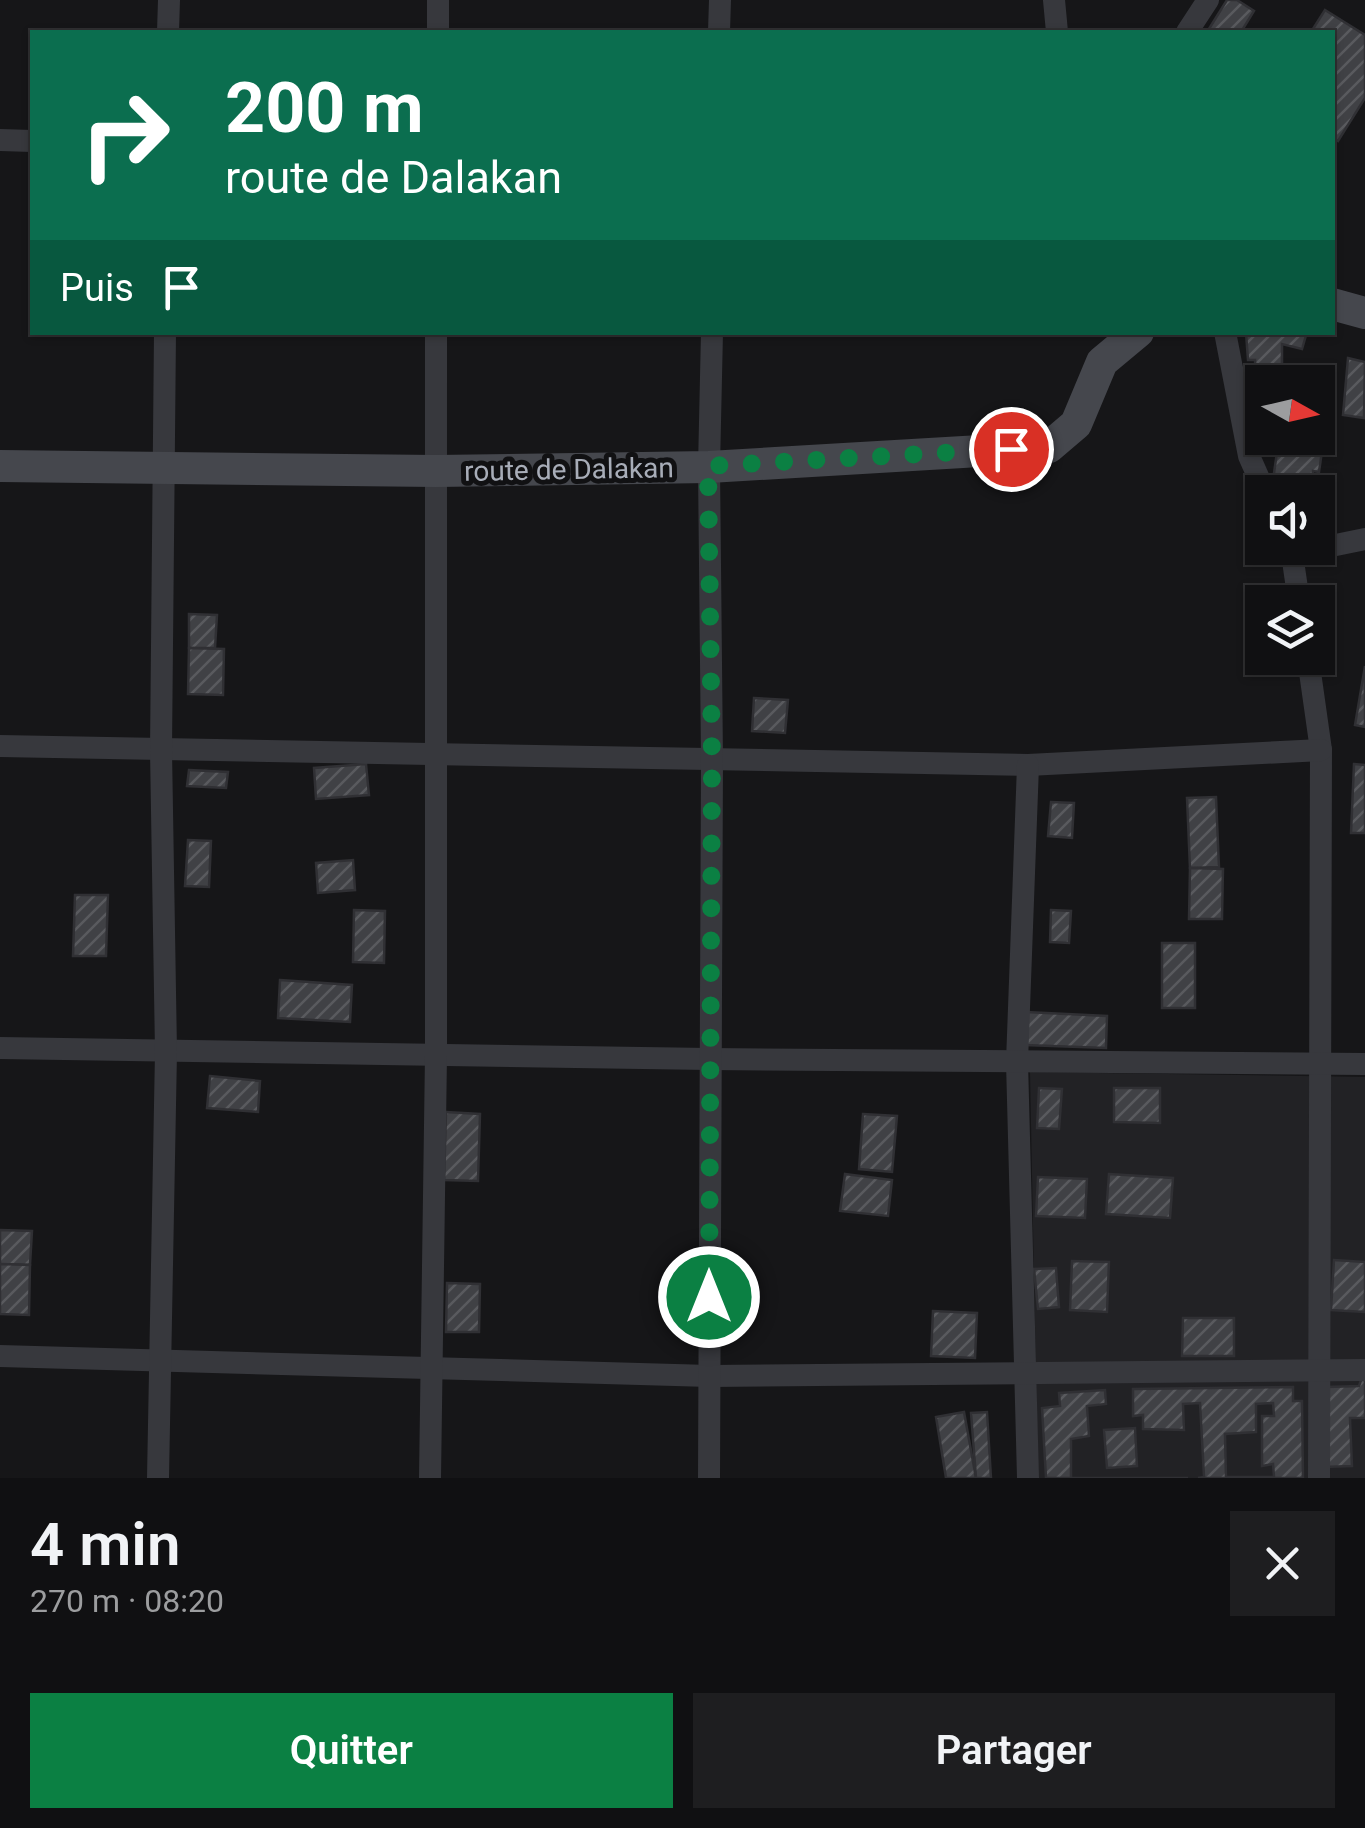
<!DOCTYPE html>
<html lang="fr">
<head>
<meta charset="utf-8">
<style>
	body { margin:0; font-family:Roboto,sans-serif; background:#1e1e20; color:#f1f3f6; height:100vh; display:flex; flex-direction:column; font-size:38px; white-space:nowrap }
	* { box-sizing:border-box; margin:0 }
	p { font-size:32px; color:#9c9d9f }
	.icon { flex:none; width:55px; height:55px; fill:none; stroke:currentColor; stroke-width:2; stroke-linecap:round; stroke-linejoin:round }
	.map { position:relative; height:1478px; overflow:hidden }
	.sheet { display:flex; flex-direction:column; background:#101012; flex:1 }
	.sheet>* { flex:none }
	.top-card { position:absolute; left:30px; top:30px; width:1305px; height:305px; border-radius:0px; box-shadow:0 2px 8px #0004,0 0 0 2px #303032; background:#0b6e4f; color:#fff; overflow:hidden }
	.needle { width:65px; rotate:98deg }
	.fabs { position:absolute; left:1245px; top:365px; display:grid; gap:20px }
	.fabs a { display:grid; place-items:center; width:90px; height:90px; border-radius:0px; background:#101012; box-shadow:0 2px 8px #0004,0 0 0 2px #303032; font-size:50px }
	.pin { position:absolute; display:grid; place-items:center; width:85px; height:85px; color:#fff; margin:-42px; border:5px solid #fff; border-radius:50%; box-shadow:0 2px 10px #0007 }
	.me { position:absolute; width:110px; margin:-55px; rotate:0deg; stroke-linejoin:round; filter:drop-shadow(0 0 8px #0008) }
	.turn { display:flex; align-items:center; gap:35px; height:210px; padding:0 30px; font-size:45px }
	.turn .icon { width:130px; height:130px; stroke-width:2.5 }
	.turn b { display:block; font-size:70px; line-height:85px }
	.then { display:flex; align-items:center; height:95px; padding:0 30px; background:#0003; gap:20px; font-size:38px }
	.round { display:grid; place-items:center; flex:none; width:105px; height:105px; border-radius:0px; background:#1e1e20 }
	.summary { display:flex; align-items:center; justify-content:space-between; height:170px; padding:0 30px }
	h1 { font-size:60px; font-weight:600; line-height:75px }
	.cta { display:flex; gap:20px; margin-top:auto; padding:20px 30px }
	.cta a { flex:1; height:115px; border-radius:0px; background:#0b8043; color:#fff; font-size:40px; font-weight:600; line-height:115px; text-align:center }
	.cta a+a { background:#1e1e20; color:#f1f3f6 }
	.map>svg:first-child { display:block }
	.built { fill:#222225 }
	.building { fill:url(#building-hatch); stroke:#303034; stroke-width:2.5; fill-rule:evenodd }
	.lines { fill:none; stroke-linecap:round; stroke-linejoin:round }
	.street { stroke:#37383d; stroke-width:22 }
	.secondary { stroke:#45474d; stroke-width:32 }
	.route { stroke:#0b8043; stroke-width:18; stroke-dasharray:0 32.4 }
	.labels { text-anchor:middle; stroke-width:10; stroke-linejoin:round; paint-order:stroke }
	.street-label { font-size:28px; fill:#a8adb8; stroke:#111113 }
</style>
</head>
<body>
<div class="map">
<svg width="1365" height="1478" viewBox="0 0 1365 1478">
	<defs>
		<pattern id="building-hatch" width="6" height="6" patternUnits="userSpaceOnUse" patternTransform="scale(2.5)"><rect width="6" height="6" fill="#404145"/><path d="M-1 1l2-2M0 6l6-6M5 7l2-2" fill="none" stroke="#595a5e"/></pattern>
	</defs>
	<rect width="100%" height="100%" fill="#161618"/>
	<polygon class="built" points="1030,1072 1365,1077 1365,1478 1038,1478"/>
	<g class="building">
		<polygon points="1227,0 1237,0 1254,11 1241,32 1207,32"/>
		<polygon points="1325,10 1365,35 1365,98 1338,141 1332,137 1332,32 1311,32"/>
		<polygon points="1258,332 1307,332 1302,349 1282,344 1282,382 1262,382 1262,413 1257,413 1255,360 1248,360 1246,333"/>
		<polygon points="1348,358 1365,362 1364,418 1343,415"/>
		<polygon points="1324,437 1319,472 1313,471 1311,486 1273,480 1279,438"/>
		<polygon points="189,614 217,615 215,648 189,648"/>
		<polygon points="189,648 224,649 223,695 188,694"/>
		<polygon points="1365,666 1365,727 1355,725"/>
		<polygon points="754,698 788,700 785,733 752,731"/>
		<polygon points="366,764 369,795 316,799 314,768"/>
		<polygon points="1354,764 1365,765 1365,833 1351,833"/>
		<polygon points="189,770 228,772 226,788 187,786"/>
		<polygon points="1216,797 1219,867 1190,868 1187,798"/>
		<polygon points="1051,802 1074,803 1072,838 1048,836"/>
		<polygon points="188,840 211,841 209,887 185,886"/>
		<polygon points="353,860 355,890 318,893 316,863"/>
		<polygon points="1190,868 1223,869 1222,919 1189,919"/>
		<polygon points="75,895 108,895 106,956 73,956"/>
		<polygon points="354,910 385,911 384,963 353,962"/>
		<polygon points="1051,910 1071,911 1069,943 1050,942"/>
		<rect x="1162" y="943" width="33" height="65"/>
		<polygon points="280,980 352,985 350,1022 278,1018"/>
		<polygon points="1026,1012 1107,1016 1106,1048 1025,1045"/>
		<polygon points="210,1076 260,1081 258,1112 207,1108"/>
		<polygon points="1039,1088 1062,1089 1059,1129 1037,1128"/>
		<polygon points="1114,1088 1160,1088 1160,1123 1114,1122"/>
		<polygon points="446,1112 480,1114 478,1181 444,1180"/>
		<polygon points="863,1114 897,1116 892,1172 859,1169"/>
		<polygon points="845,1174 892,1180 888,1216 840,1211"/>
		<polygon points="1109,1174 1173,1178 1170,1218 1106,1214"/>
		<polygon points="1038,1177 1087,1179 1085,1218 1036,1216"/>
		<polygon points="0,1230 32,1231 30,1265 0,1264"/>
		<polygon points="1334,1260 1365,1262 1365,1312 1331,1310"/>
		<polygon points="1072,1261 1109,1262 1107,1312 1070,1310"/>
		<polygon points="0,1264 30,1265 29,1315 0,1314"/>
		<polygon points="1056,1268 1059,1307 1038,1309 1034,1269"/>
		<polygon points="447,1283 480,1284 479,1332 446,1332"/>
		<polygon points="933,1311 977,1313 975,1358 931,1356"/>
		<polygon points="1183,1318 1234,1318 1234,1356 1182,1356"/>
		<polygon points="1361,1380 1365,1380 1365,1418 1350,1418 1352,1466 1324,1467 1326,1387 1359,1386"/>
		<path d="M1293,1387V1401H1302L1303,1478H1198L1204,1477L1200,1403L1183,1404L1184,1430L1143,1429V1415L1133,1416V1389ZM1273,1403L1274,1416H1262V1466L1273,1464L1274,1477H1226L1225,1434L1256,1432V1404Z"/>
		<polygon points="1105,1390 1106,1404 1087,1406 1089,1436 1071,1439 1071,1478 1188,1478 1046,1478 1042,1408 1060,1406 1059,1393"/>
		<polygon points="964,1412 976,1478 946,1478 936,1417"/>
		<polygon points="987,1412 991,1478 976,1478 971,1413"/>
		<polygon points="1135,1428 1137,1466 1107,1468 1104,1430"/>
	</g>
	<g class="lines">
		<g class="street">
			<polyline points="1054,0 1057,32"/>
			<polyline points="168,32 169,0"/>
			<polyline points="438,32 438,0"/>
			<polyline points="719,32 720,0"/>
			<polyline points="1187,32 1208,0"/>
			<polyline points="0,140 32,141"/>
			<polyline points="1225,332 1249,456 1265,492"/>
			<polyline points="1290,548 1292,554 1365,539"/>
			<polyline points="1292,554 1299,602"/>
			<polyline points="1308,658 1321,750 1319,1478"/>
			<polyline points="0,746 1028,765 1321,750"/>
			<polyline points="1028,765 1017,1062 1028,1478"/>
			<polyline points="0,1048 709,1059 1365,1064"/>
			<polyline points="0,1356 710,1376 1365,1370"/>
			<polyline points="158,1478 166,1052 161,750 165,332"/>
			<polyline points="430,1478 436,1055 436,332"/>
			<polyline points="709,1478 712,760 709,467 712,332"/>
		</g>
		<g class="secondary">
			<polyline points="1332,304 1365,313"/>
			<polyline points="0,466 436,471 709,467 1049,447 1076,424 1102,362 1138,332"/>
		</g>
	</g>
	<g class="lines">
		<polyline class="route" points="709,1297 712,760 708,466 1011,449"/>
	</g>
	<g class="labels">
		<g class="street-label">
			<text transform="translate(569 469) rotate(-1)" y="10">route de Dalakan</text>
		</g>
	</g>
</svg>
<div class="fabs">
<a><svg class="needle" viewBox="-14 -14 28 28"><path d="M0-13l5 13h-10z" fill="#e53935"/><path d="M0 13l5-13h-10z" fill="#9c9d9f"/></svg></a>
<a><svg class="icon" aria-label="sound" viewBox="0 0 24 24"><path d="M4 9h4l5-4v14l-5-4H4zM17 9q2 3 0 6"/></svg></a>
<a><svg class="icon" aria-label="layers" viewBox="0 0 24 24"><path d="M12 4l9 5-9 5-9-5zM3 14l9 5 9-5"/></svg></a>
</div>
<div class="pin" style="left:1011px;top:449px;background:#d93025"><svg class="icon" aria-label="arrive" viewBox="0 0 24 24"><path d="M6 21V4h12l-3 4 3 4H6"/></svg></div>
<svg class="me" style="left:709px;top:1297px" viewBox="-20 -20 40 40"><circle r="17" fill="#0b8043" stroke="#fff" stroke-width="3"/><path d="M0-11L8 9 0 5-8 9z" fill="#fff"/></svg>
<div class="top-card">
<div class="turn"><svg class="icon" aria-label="right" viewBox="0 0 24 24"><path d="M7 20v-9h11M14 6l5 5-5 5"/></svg><div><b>200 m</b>route de Dalakan</div></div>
<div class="then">Puis<svg class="icon" aria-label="arrive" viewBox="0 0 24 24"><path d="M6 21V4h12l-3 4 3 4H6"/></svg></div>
</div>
</div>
<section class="sheet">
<div class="summary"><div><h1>4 min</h1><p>270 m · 08:20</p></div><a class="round"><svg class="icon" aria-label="close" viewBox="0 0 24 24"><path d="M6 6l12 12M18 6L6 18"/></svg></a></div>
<div class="cta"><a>Quitter</a><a>Partager</a></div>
</section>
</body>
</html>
